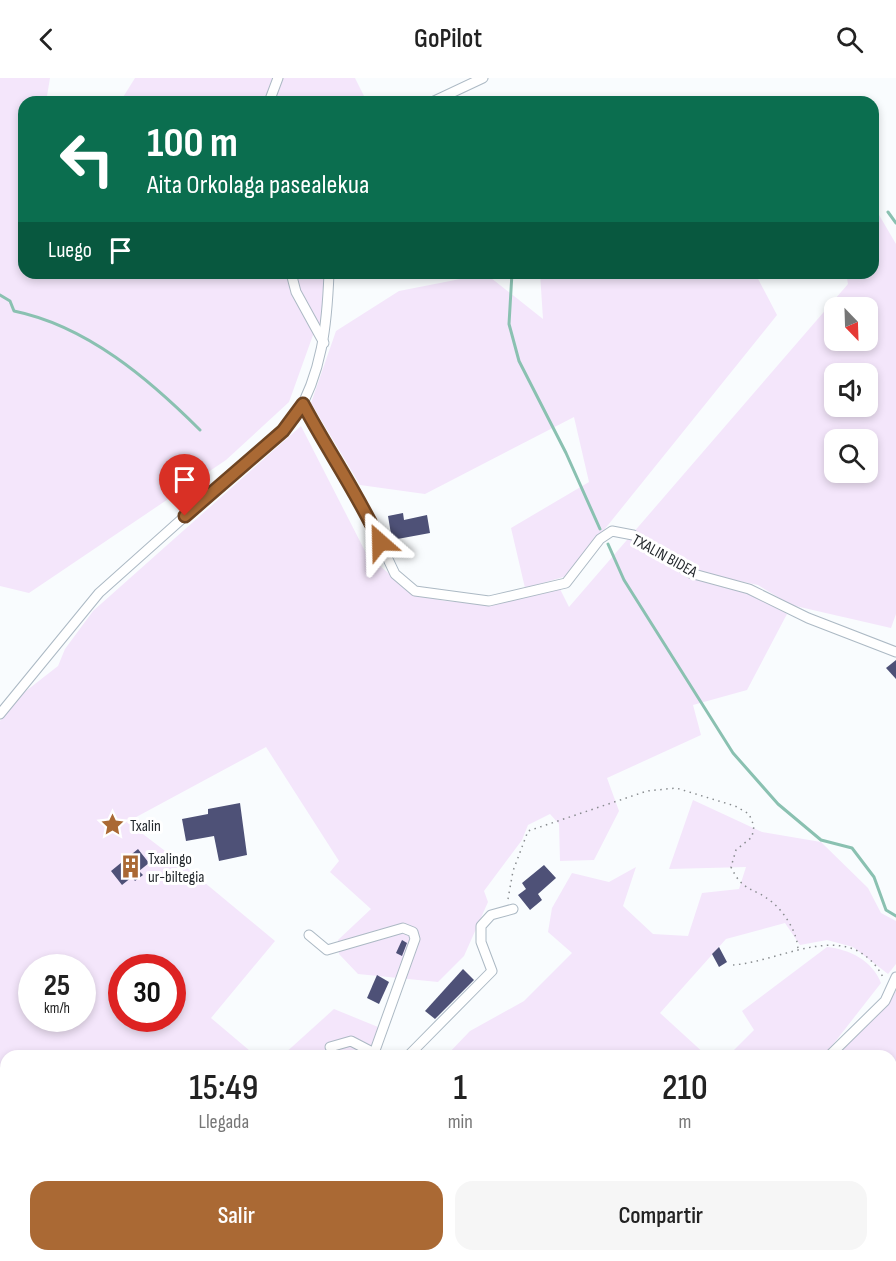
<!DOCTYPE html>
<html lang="es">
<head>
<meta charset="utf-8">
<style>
	body { margin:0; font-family:"Sofia Sans Condensed",sans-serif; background:#f6f6f6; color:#222; height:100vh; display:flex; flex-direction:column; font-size:22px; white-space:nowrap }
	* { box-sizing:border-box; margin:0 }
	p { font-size:20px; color:#767676 }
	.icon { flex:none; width:33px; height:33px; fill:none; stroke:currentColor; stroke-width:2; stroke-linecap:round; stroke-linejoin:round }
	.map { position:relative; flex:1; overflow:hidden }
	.sheet { position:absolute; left:0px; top:972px; width:897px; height:212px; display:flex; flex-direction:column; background:#fff; border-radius:18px 18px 0 0; box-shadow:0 3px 9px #0003 }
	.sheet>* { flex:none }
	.top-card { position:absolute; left:18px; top:18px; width:861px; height:183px; border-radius:18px; box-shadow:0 3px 9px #0003; background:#0b6e4f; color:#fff; overflow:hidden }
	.needle { width:39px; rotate:157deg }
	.tools { position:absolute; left:824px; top:219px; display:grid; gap:12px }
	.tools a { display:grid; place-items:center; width:54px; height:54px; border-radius:12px; background:#fff; box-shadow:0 3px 9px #0003; font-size:30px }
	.speed { position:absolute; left:18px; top:876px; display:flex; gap:12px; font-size:30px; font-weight:700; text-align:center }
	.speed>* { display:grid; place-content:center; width:78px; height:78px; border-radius:50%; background:#fff; box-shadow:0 3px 9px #0003; line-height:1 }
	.speed small { font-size:15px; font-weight:400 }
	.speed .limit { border:9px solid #d22; background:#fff; color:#111 }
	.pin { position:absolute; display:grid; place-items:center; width:51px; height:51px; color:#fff; margin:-62px -26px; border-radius:50% 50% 50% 0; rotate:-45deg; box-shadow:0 0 6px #0007 }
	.pin .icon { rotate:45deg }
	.me { position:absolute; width:66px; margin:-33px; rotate:335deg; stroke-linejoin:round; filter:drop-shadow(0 0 4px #0008) }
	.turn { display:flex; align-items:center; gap:21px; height:126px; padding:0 30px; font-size:27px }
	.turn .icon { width:78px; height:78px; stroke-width:2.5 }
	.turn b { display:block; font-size:42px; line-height:51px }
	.then { display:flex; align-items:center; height:57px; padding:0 30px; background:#0003; gap:12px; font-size:22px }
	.eta { display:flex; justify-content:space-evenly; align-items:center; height:102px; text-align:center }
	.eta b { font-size:36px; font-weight:600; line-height:42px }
	.primary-button { display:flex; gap:12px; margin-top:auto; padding:12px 30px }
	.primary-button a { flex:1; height:69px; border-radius:18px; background:#aa6934; color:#fff; font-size:24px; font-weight:600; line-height:69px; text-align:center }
	.primary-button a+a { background:#f6f6f6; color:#222 }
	header { display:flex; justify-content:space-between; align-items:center; height:78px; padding:0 30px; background:#fff; font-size:27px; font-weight:600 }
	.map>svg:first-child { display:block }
	.green { fill:#f4e6fb; fill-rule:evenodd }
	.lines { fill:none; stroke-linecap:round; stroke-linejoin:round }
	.stream { stroke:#8ac1b1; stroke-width:3 }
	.building { fill:#4e5177 }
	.minor-casing { stroke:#acb9c4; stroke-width:11 }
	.path { stroke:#888c8f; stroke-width:1.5; stroke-dasharray:1.5 4.5; stroke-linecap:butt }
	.minor { stroke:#fff; stroke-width:9 }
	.route-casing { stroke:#6e4422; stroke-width:15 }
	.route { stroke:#aa6934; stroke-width:10 }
	.labels { text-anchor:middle; stroke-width:6; stroke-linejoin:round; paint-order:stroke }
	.street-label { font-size:16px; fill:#24292d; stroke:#fff }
	.poi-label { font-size:16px; fill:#24292d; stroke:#fff; text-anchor:start }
</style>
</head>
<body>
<header><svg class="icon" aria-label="back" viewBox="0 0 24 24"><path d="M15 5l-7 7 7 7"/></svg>GoPilot<svg class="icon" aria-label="search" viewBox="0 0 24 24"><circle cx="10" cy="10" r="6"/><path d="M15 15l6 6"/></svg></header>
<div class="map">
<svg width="896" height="1183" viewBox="0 0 896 1183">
	<rect width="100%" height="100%" fill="#f9fcfe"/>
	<g class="green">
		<polygon points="0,0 50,0 47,18 50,24 24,24 24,195 324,195 321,245 313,257 289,324 226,382 29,515 0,508"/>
		<polygon points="135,0 355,0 367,24 120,24"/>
		<path d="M875,130L896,166V536L891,550L791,527L758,507L706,496L705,504C737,510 760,518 787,536L747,612L693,627L701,657L607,700L619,733L594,782L560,783L559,746L550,736L528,747L522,762L484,813L488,824L464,878L438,904L358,896L339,876L338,862L371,831L330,794L339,783L266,669L127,744L181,785L275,863L211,940L256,978H6V1178H101L100,1183H0V643L17,620L58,588L65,571L93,533L301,348L367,477L413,516L445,523L486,526L560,511L569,529L848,206L846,195H873ZM834,230H867V262H834ZM834,296H867V328H834ZM834,362H867V394H834ZM32,890H82V940H32ZM122,890H172V940H122Z"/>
		<polygon points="540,195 755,195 777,237 567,498 525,510 511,450 589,404 574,339 425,416 360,407 311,325 336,253 399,213 486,196 543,241"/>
		<polygon points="693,722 762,754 821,764 868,810 881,835 896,843 896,886 888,896 853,869 827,862 800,867 785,845 726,861 660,935 707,978 446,978 470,953 524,923 572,875 548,854 552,830 572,795 609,804 636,789 623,828 653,856 688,858 702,815 739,811 746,789 669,791"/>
		<path d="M827,869C849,871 873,883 881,905L824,978H728L754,952L742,933Z"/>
		<polygon points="896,913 896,994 891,993 891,978 835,978 888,926"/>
		<polygon points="334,931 378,949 372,971 361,978 282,978"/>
		<polygon points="896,1008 896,1183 609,1183 615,1178 891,1178 891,1010"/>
		<polygon points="179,1178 497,1178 492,1183 174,1183"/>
		<polygon points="540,1178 584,1178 579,1183 545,1183"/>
	</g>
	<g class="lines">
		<g class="stream">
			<polyline points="888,134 896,145"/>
			<polyline points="512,195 509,246 519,283 566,375 600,451"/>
			<path d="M0,217L10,223L14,233C87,248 149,301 200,352"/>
			<polyline points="608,466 624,502 733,675 778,726 821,762 852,770 874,799 886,832 896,838"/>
		</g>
	</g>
	<g class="building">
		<polygon points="403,435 404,442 427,437 430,455 392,462 388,438"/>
		<polygon points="896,582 896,601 886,590"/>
		<polygon points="240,725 247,777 219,783 214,758 186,763 182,741 208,736 208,731"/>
		<polygon points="138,771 149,785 139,793 143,797 135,803 132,799 122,807 111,793"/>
		<polygon points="544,787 556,800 538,816 542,822 530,832 518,817 526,811 522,805"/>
		<polygon points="402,862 407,865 402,878 396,875"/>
		<polygon points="719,869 727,884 719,889 712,876"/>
		<polygon points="463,891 474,902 435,941 425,933"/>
		<polygon points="377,897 389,904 379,926 367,920"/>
	</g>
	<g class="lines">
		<defs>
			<g id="minor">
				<polyline points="269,24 278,0"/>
				<polyline points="432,24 483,0"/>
				<polyline points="291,195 296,214 324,265"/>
				<polyline points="303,326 342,397 363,428 395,496 415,513 489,523 566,505 600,461 612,453 633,457 690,495 749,511 808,540 896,574"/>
				<path d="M0,636L99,515L295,340C322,295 327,247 329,195"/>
				<polyline points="309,857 327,872 403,850 413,854 415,861 373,978"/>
				<polyline points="330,969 351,963 374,975"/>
				<polyline points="408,978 492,893 481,864 481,848 491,837 513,831"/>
				<polyline points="829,978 885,923 896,899"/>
				<polyline points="891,1002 896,999"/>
				<polyline points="171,1183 176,1178"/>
				<polyline points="360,1183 374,1178"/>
				<polyline points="588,1183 594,1178"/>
			</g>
		</defs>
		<use href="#minor" class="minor-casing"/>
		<g class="path">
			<path d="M508,821L513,793L528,753L647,713L676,710L735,728L749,736L754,748L752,759L736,772L731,789C743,815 754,809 772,824C785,835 798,855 798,873"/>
			<path d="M733,887C785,883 851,837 884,901"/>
		</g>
		<use href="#minor" class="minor"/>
	</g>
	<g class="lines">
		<defs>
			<path id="route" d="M185,438L283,353L303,326C328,373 358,416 380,464"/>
		</defs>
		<use href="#route" class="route-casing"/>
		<use href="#route" class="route"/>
	</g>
	<defs>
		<symbol id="sight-bare" viewBox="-9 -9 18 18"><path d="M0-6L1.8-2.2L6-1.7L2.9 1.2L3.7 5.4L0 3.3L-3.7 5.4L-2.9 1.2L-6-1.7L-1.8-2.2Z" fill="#aa6934" stroke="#fff" stroke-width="2.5" paint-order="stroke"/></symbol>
		<symbol id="building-bare" viewBox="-9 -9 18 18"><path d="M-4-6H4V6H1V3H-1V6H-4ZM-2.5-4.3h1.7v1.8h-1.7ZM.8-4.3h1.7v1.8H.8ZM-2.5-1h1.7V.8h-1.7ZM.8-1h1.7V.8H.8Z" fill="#aa6934" stroke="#fff" stroke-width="2.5" paint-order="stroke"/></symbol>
	</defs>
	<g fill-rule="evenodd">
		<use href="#sight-bare" x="96" y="730" width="33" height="33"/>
		<use href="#building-bare" x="114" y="772" width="33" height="33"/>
	</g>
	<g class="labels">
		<g class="street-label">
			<text transform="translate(665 477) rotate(29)" y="6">TXALIN BIDEA</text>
		</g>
		<g class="poi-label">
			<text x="130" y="753">Txalin</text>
			<text x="148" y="786">Txalingo<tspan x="148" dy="18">ur-biltegia</tspan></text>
		</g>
	</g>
</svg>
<div class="tools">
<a><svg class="needle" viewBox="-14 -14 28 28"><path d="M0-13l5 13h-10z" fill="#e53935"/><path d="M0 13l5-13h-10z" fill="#767676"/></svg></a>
<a><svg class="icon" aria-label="sound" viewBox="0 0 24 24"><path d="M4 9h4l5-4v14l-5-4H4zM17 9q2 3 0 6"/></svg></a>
<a><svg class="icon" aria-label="search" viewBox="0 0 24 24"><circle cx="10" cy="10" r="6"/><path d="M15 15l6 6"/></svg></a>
</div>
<div class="speed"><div>25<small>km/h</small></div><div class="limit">30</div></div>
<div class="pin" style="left:185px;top:438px;background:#d93025"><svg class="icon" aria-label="arrive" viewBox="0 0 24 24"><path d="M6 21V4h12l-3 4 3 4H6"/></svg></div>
<svg class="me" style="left:380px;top:464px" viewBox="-20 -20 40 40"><path d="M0-17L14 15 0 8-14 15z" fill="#aa6934" stroke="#fff" stroke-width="4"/></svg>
<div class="top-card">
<div class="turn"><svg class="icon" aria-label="left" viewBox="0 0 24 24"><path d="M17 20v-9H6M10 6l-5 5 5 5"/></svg><div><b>100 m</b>Aita Orkolaga pasealekua</div></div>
<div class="then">Luego<svg class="icon" aria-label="arrive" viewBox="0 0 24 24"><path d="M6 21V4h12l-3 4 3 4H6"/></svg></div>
</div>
<section class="sheet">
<div class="eta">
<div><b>15:49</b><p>Llegada</p></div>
<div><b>1</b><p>min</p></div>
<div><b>210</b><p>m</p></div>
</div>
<div class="primary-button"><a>Salir</a><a>Compartir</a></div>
</section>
</div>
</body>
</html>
